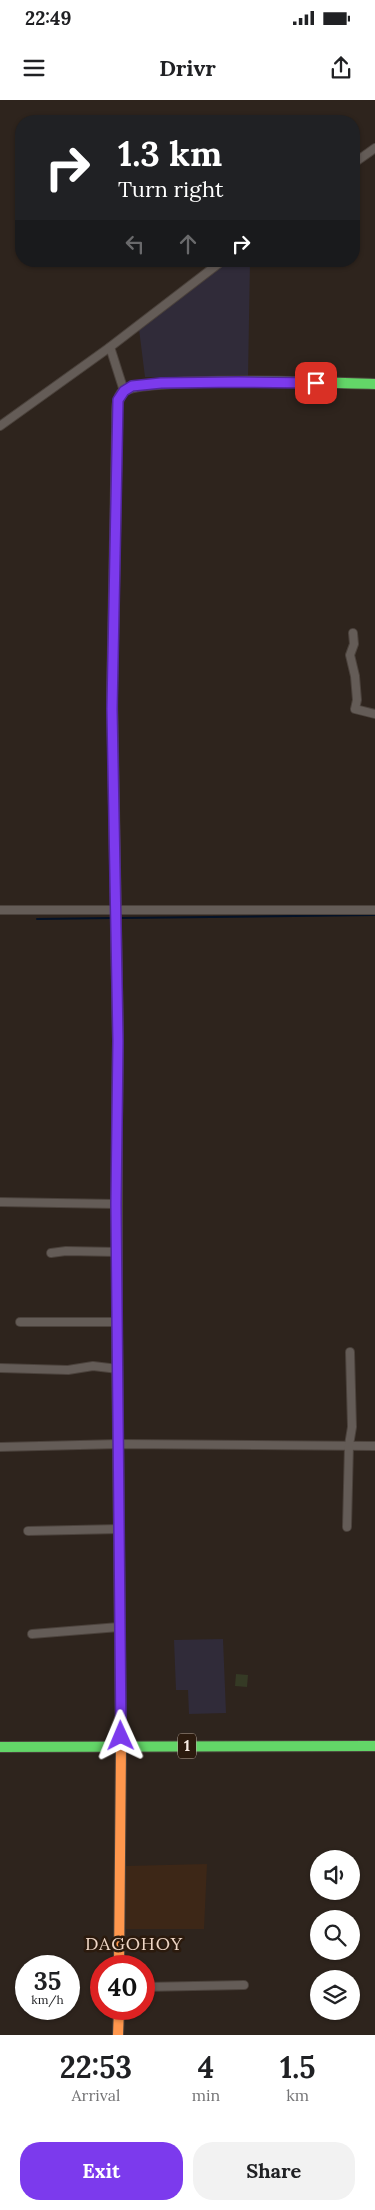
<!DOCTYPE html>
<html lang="en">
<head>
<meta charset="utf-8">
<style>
	body { margin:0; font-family:Lora,serif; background:#f2f2f2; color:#202124; height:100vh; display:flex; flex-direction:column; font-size:19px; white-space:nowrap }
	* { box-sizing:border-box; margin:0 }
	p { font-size:16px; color:#757577 }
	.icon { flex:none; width:28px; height:28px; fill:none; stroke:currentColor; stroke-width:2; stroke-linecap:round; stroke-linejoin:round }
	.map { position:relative; height:1935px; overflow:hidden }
	.details { display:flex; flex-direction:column; background:#fff; flex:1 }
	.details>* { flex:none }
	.banner { position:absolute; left:15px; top:15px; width:345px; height:152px; border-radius:20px; box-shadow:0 1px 4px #0004; background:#202124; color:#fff; overflow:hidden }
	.buttons { position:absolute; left:310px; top:1750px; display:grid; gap:10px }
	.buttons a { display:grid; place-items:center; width:50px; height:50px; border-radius:50%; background:#fff; box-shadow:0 1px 4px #0004; font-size:25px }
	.speed { position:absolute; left:15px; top:1855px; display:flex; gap:10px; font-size:25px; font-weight:700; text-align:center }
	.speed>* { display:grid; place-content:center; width:65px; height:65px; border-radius:50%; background:#fff; box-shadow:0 1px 4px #0004; line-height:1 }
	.speed small { font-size:12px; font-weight:400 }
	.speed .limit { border:8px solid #d22; background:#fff; color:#111 }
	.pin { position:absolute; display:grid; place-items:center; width:42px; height:42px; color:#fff; margin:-21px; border-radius:10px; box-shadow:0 2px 8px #0006 }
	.me { position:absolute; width:55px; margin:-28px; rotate:359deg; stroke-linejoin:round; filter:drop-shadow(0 0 4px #0008) }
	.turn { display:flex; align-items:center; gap:18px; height:105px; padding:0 20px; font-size:22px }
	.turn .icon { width:65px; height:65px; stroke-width:2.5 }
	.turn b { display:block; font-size:35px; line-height:42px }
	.lanes { display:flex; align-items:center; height:48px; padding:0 20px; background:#0003; justify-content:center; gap:25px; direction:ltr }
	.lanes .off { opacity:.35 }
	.eta { display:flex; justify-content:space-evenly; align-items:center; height:85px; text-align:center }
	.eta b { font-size:30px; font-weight:800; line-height:35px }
	.primary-button { display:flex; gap:10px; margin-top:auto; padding:10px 20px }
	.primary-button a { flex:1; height:58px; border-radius:20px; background:#7c3aed; color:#fff; font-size:20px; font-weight:800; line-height:58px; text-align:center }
	.primary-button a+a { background:#f2f2f2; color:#202124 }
	.status { display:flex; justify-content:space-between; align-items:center; height:35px; padding:0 25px; background:#fff; direction:ltr }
	.status svg { height:14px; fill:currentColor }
	header { display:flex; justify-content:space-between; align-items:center; height:65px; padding:0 20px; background:#fff; font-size:22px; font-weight:800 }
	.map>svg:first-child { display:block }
	.built { fill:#3d2717 }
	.industrial { fill:#302b39 }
	.green { fill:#353a25 }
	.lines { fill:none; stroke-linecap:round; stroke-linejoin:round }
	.stream { stroke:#041227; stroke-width:2 }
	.street-casing { stroke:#4b423c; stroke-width:10 }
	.fast-casing { stroke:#4b423c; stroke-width:12 }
	.slow-casing { stroke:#4b423c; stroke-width:12 }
	.jam-casing { stroke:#4b423c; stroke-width:12 }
	.street { stroke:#645c57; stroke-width:8 }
	.fast { stroke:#63d668; stroke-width:10 }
	.slow { stroke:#ff974d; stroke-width:10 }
	.jam { stroke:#b3261e; stroke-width:10 }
	.route-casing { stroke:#51269a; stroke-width:12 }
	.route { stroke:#7c3aed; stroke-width:9 }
	.labels { text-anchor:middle; stroke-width:5; stroke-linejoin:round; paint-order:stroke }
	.shield { fill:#2b1a0d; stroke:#baaca2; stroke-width:1 }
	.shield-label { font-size:15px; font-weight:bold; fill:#f7ebe2 }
	.neighbourhood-label { font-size:18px; letter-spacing:1px; fill:#efd7c7; stroke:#2b1a0d }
</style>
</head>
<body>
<div class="status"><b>22:49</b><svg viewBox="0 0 49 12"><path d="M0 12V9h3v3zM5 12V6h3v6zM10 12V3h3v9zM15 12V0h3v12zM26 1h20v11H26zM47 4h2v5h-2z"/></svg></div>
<header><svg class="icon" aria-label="menu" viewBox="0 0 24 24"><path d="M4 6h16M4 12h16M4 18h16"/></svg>Drivr<svg class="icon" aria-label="share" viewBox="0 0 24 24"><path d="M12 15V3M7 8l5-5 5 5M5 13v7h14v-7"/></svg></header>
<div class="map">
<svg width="375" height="1935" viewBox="0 0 375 1935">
	<rect width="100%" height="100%" fill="#2e241d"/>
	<polygon class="built" points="207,1764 204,1829 126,1829 126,1766"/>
	<g class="industrial">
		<polygon points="229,161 250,161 248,277 145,277 139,229"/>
		<polygon points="223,1539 226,1613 189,1614 188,1590 176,1590 174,1540"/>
	</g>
	<polygon class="green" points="236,1574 248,1575 247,1587 235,1586"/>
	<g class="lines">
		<g class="stream">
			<polyline points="120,818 375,815"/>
			<polyline points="37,819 112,818"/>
		</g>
		<defs>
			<g id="street">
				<polyline points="354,63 375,48"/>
				<polyline points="110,247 124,291"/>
				<polyline points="0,326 110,247 222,161"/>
				<polyline points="353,533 354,544 350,555 355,576 357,600 355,609 375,614"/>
				<polyline points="0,810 375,810"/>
				<polyline points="0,1102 116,1104"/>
				<polyline points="51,1153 66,1151 117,1152"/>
				<polyline points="20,1222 118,1222"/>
				<polyline points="0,1268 68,1270 93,1266 118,1269"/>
				<polyline points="0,1347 119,1344 375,1346"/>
				<polyline points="347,1427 349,1345 352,1327 350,1252"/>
				<polyline points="28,1431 119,1429"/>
				<polyline points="32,1534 119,1527"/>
				<polyline points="144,1887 244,1885"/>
			</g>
			<g id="fast">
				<path d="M117,331C118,318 114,300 124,291C140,276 341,283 375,284"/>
				<polyline points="113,649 118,941 117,1023"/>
				<polyline points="117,1232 119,1442"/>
				<polyline points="0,1647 375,1646"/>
			</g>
			<g id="slow">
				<polyline points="113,649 112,597 117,331"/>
				<polyline points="119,1866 121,1646 119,1442"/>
				<polyline points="118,1935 119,1909"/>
			</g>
			<polyline id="jam" points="117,1023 117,1232"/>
		</defs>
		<use href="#street" class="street-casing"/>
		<use href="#fast" class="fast-casing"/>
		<use href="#slow" class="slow-casing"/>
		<use href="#jam" class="jam-casing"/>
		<use href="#street" class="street"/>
		<use href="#fast" class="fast"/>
		<use href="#slow" class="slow"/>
		<use href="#jam" class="jam"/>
	</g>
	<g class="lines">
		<defs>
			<polyline id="route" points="121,1636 116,1104 118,941 112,609 118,300 124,291 132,286 161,283 238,282 316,283"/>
		</defs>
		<use href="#route" class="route-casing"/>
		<use href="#route" class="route"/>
	</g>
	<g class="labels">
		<rect class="shield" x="178" y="1633.5" width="18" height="25" rx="4"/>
		<g class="shield-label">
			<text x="187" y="1651">1</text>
		</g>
		<g class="neighbourhood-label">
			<text x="134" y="1850">DAGOHOY</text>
		</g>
	</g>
</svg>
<div class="buttons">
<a><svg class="icon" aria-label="sound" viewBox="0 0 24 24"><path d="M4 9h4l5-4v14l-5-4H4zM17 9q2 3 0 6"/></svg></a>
<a><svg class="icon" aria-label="search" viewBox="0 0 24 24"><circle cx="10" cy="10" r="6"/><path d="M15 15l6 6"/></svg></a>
<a><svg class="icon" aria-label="layers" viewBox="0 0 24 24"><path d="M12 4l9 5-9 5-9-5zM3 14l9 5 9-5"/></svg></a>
</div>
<div class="speed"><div>35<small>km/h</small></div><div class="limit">40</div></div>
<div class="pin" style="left:316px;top:283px;background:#d93025"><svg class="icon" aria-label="arrive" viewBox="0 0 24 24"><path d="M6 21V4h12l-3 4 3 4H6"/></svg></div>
<svg class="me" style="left:121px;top:1636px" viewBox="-20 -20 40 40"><path d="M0-17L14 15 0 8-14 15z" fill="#7c3aed" stroke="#fff" stroke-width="4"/></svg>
<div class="banner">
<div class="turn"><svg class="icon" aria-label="right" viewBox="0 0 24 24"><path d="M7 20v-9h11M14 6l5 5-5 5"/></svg><div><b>1.3 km</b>Turn right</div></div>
<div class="lanes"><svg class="icon off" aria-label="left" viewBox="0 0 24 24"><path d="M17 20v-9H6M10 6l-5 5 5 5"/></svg><svg class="icon off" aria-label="ahead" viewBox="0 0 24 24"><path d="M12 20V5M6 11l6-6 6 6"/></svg><svg class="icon" aria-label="right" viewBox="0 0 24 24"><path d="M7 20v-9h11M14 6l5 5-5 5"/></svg></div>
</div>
</div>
<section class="details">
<div class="eta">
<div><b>22:53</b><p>Arrival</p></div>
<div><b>4</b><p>min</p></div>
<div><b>1.5</b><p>km</p></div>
</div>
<div class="primary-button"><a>Exit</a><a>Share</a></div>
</section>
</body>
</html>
